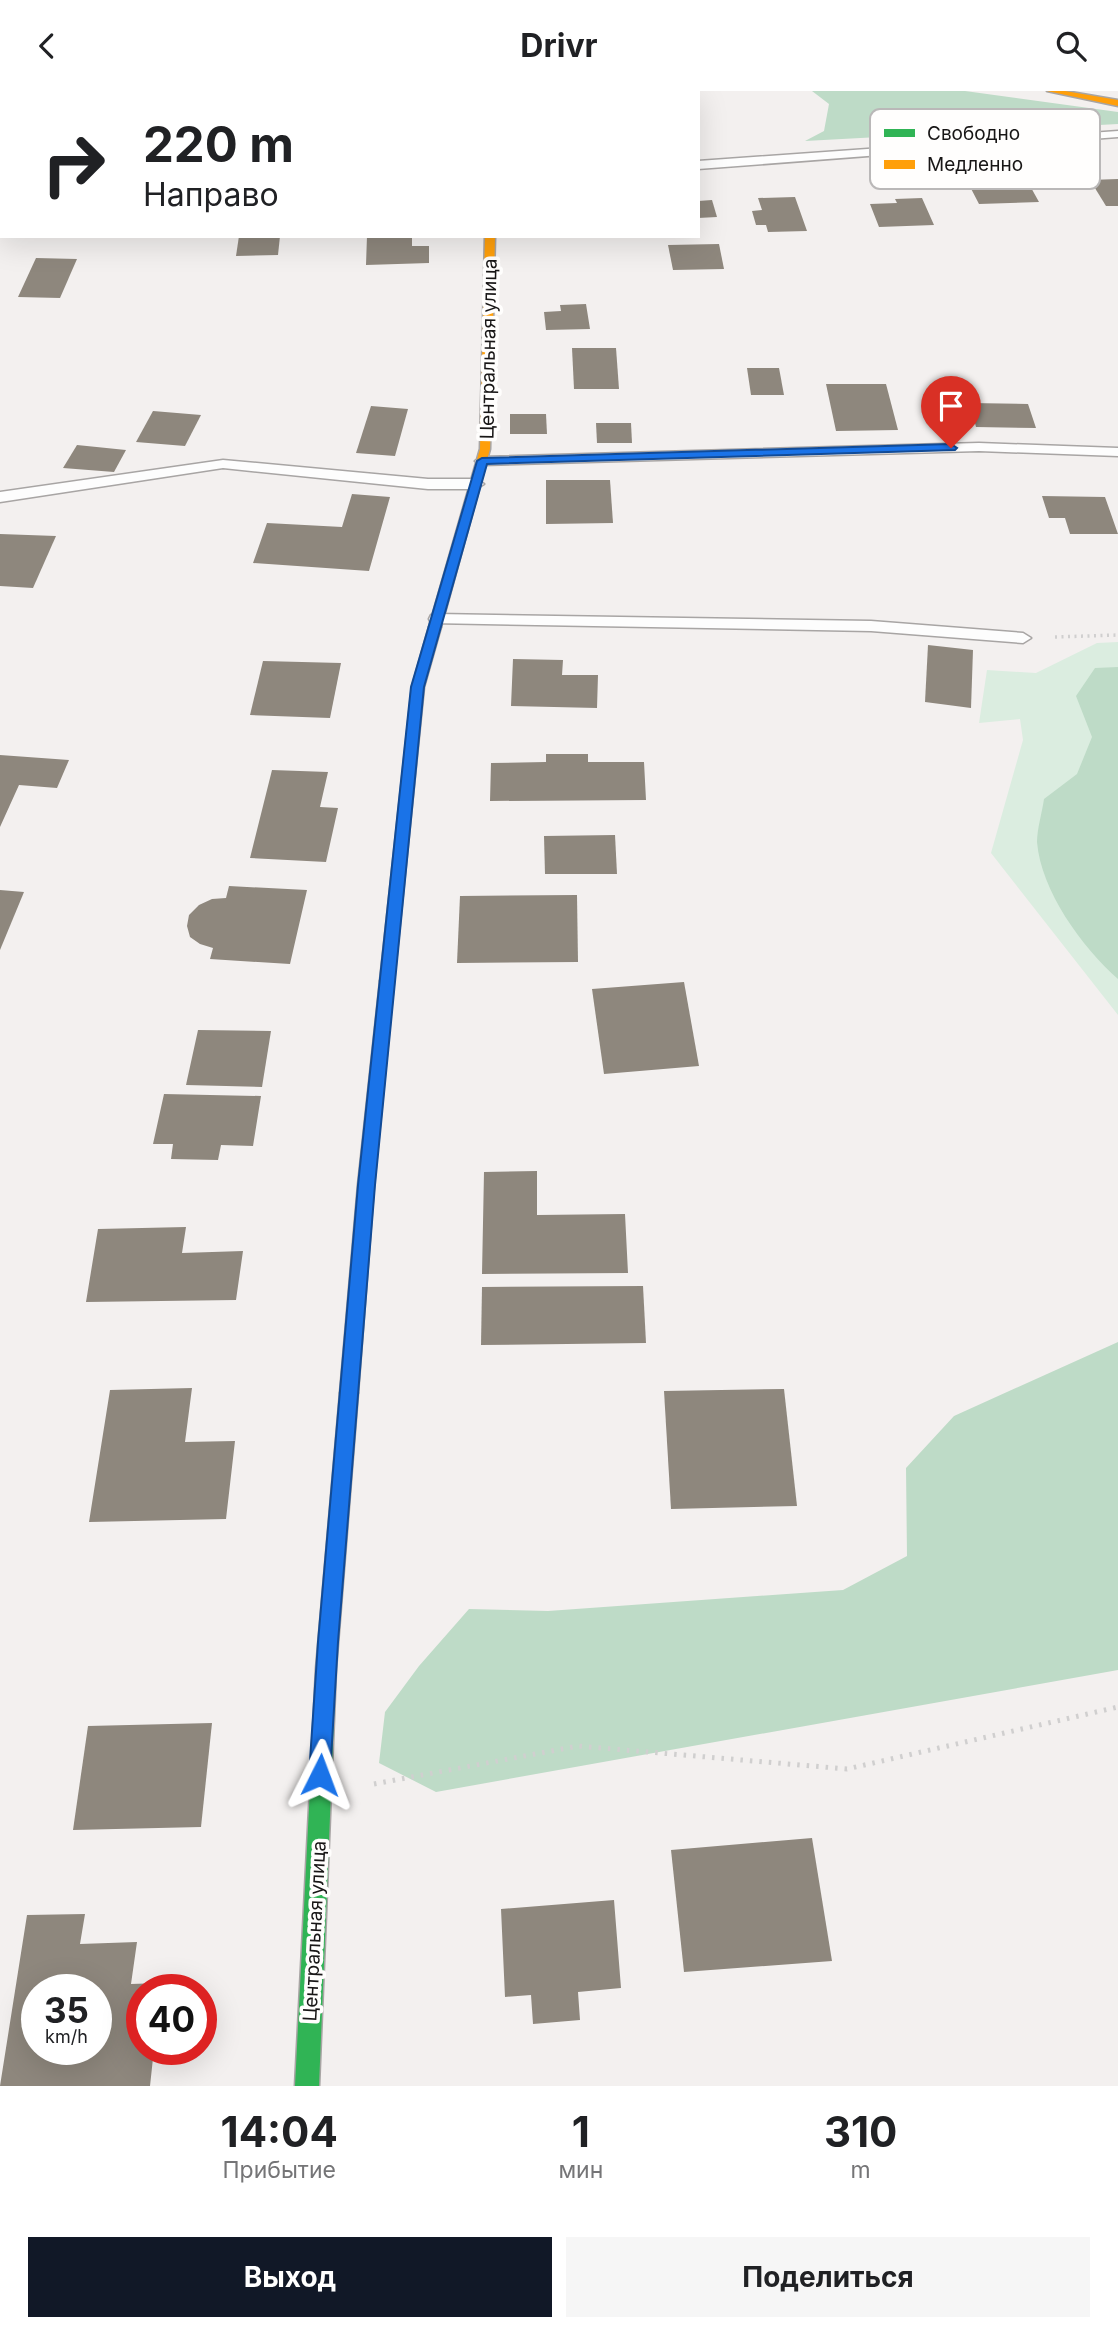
<!DOCTYPE html>
<html lang="ru">
<head>
<meta charset="utf-8">
<style>
	body { margin:0; font-family:Inter,sans-serif; background:#f6f6f6; color:#202124; height:100vh; display:flex; flex-direction:column; font-size:26px; white-space:nowrap }
	* { box-sizing:border-box; margin:0 }
	p { font-size:23px; color:#757577 }
	.icon { flex:none; width:38px; height:38px; fill:none; stroke:currentColor; stroke-width:2; stroke-linecap:round; stroke-linejoin:round }
	.map { position:relative; height:1995px; overflow:hidden }
	.details { display:flex; flex-direction:column; background:#fff; flex:1 }
	.details>* { flex:none }
	.banner { position:absolute; left:0px; top:0px; width:700px; height:147px; box-shadow:0 7px 28px #0002; background:#fff; color:#202124; overflow:hidden }
	.speed { position:absolute; left:21px; top:1883px; display:flex; gap:14px; font-size:35px; font-weight:700; text-align:center }
	.speed>* { display:grid; place-content:center; width:91px; height:91px; border-radius:50%; background:#fff; box-shadow:0 7px 28px #0002; line-height:1 }
	.speed small { font-size:18px; font-weight:400 }
	.speed .limit { border:10px solid #d22; background:#fff; color:#111 }
	.pin { position:absolute; display:grid; place-items:center; width:60px; height:60px; color:#fff; margin:-72px -30px; border-radius:50% 50% 50% 0; rotate:-45deg; box-shadow:0 0 7px #0007 }
	.pin .icon { rotate:45deg }
	.me { position:absolute; width:77px; margin:-38px; rotate:3deg; stroke-linejoin:round; filter:drop-shadow(0 0 5px #0008) }
	.turn { display:flex; align-items:center; gap:24px; height:147px; padding:0 28px; font-size:32px }
	.turn .icon { width:91px; height:91px; stroke-width:2.5 }
	.turn b { display:block; font-size:49px; line-height:60px }
	.eta { display:flex; justify-content:space-evenly; align-items:center; height:119px; text-align:center }
	.eta b { font-size:42px; font-weight:700; line-height:49px }
	.action { display:flex; gap:14px; margin-top:auto; padding:14px 28px }
	.action a { flex:1; height:80px; border-radius:0px; background:#111827; color:#fff; font-size:28px; font-weight:700; line-height:80px; text-align:center }
	.action a+a { background:#f6f6f6; color:#202124 }
	header { display:flex; justify-content:space-between; align-items:center; height:91px; padding:0 28px; background:#fff; font-size:32px; font-weight:700 }
	.map>svg:first-child { display:block }
	.green { fill:#dbede0 }
	.forest { fill:#bedbc7 }
	.building { fill:#8e877d; fill-rule:evenodd }
	.lines { fill:none; stroke-linecap:round; stroke-linejoin:round }
	.lane-casing { stroke:#a8a5a4; stroke-width:3 }
	.street-casing { stroke:#a8a5a4; stroke-width:4 }
	.fast-casing { stroke:#a8a5a4; stroke-width:3 }
	.slow-casing { stroke:#a8a5a4; stroke-width:3 }
	.path-far1 { stroke:#d0cfcf; stroke-width:3.5; stroke-dasharray:2 4.5; stroke-linecap:butt }
	.path { stroke:#d0cfcf; stroke-width:5; stroke-dasharray:2.5 7; stroke-linecap:butt }
	.lane { fill:#fdfdfd; fill-rule:evenodd }
	.street { fill:#fdfdfd; fill-rule:evenodd }
	.fast { fill:#30b455; fill-rule:evenodd }
	.slow { fill:#ff9f0a; fill-rule:evenodd }
	.route { fill:#1a73e8; stroke:#114b97; stroke-width:2 }
	.labels { text-anchor:middle; stroke-width:7; stroke-linejoin:round; paint-order:stroke }
	.street-label { font-size:19px; fill:#181616; stroke:#fffefd }
	.key { fill:#fffefd; stroke:#bab8b8; stroke-width:2 }
	.key-label { font-size:19px; fill:#181616 }
</style>
</head>
<body>
<header><svg class="icon" aria-label="back" viewBox="0 0 24 24"><path d="M15 5l-7 7 7 7"/></svg>Drivr<svg class="icon" aria-label="search" viewBox="0 0 24 24"><circle cx="10" cy="10" r="6"/><path d="M15 15l6 6"/></svg></header>
<div class="map">
<svg width="1118" height="1995" viewBox="0 0 1118 1995">
	<rect width="100%" height="100%" fill="#f3f0ef"/>
	<polygon class="green" points="1118,551 1118,924 991,762 1023,649 1020,628 979,632 987,579 1036,582 1097,552"/>
	<g class="forest">
		<polygon points="812,0 965,0 1118,21 1118,33 805,50 824,40 829,13"/>
		<path d="M1118,576V888C1082,856 1041,800 1037,751C1037,738 1042,722 1044,708L1077,683L1092,646L1076,605L1095,577Z"/>
		<polygon points="1118,1251 1118,1579 436,1701 379,1672 385,1621 419,1575 469,1518 548,1520 843,1499 907,1465 906,1377 954,1325"/>
	</g>
	<g class="building">
		<polygon points="1004,78 1007,85 1024,84 1039,111 979,113 965,86 985,85 982,79"/>
		<polygon points="1118,88 1118,115 1106,115 1090,89"/>
		<polygon points="795,106 807,140 768,141 766,134 756,134 752,120 762,119 758,107"/>
		<polygon points="922,107 934,134 879,136 870,113 897,112 895,108"/>
		<polygon points="712,109 717,126 698,127 698,110"/>
		<polygon points="239,145 280,145 278,164 236,165"/>
		<polygon points="367,145 412,145 412,155 429,155 429,172 366,174"/>
		<polygon points="719,153 724,178 673,179 668,154"/>
		<polygon points="36,167 77,168 60,207 18,206"/>
		<polygon points="586,213 590,238 546,239 544,221 561,220 560,214"/>
		<polygon points="572,257 616,257 619,298 574,298"/>
		<polygon points="747,277 779,277 784,304 751,304"/>
		<polygon points="826,293 886,293 898,339 836,340"/>
		<polygon points="970,312 1028,313 1036,337 976,336"/>
		<polygon points="371,315 408,318 395,365 356,362"/>
		<polygon points="153,320 201,324 185,355 136,351"/>
		<polygon points="510,323 546,323 547,343 510,343"/>
		<polygon points="596,332 631,332 632,352 597,352"/>
		<polygon points="77,354 126,359 114,381 63,377"/>
		<polygon points="546,389 610,389 613,432 546,433"/>
		<polygon points="352,403 390,406 369,480 253,472 267,432 342,436"/>
		<polygon points="1042,405 1105,406 1118,443 1070,443 1065,427 1049,427"/>
		<polygon points="0,443 56,445 33,497 0,495"/>
		<polygon points="928,554 973,559 971,617 925,611"/>
		<polygon points="513,568 563,569 562,584 598,584 597,617 511,615"/>
		<polygon points="263,570 341,572 330,627 250,624"/>
		<polygon points="546,663 588,663 588,671 644,671 646,709 490,710 491,672 546,671"/>
		<polygon points="0,664 69,669 57,697 19,694 0,736"/>
		<polygon points="272,679 328,681 320,716 338,717 326,771 250,767"/>
		<polygon points="615,744 617,783 545,783 544,745"/>
		<polygon points="229,795 307,799 290,873 210,868 213,857 200,853 190,846 187,835 189,824 199,814 212,808 226,807"/>
		<polygon points="0,799 24,801 0,859"/>
		<polygon points="577,804 578,871 457,872 460,805"/>
		<polygon points="684,891 699,975 604,983 592,898"/>
		<polygon points="198,939 271,940 262,996 186,994"/>
		<polygon points="164,1003 261,1005 253,1055 221,1054 218,1069 171,1068 173,1053 153,1053"/>
		<polygon points="537,1080 537,1124 625,1123 628,1182 482,1183 484,1081"/>
		<polygon points="186,1136 182,1162 243,1160 236,1209 86,1211 98,1138"/>
		<polygon points="643,1195 646,1252 481,1254 482,1196"/>
		<polygon points="192,1297 185,1351 235,1350 226,1428 89,1431 110,1299"/>
		<polygon points="784,1298 797,1415 671,1418 664,1300"/>
		<polygon points="212,1632 201,1736 73,1739 88,1635"/>
		<polygon points="812,1747 832,1870 684,1881 671,1759"/>
		<polygon points="614,1809 621,1897 578,1901 580,1929 533,1933 531,1904 505,1906 501,1818"/>
		<path d="M85,1823L80,1853L137,1851L131,1893L161,1892V1899H142V1958H154L150,1995H0L27,1824ZM37,1899H96V1958H37Z"/>
	</g>
	<g class="lines">
		<defs>
			<g id="lane">
				<polygon points="367,0 381,0 366,2"/>
				<polygon points="1118,40 1118,46 698,78 698,70"/>
				<polygon points="0,104 2,105 2,113 0,112"/>
				<polygon points="979,352 1118,357 1118,365 979,360 482,374 475,370 482,366"/>
				<polygon points="223,369 428,388 476,388 484,393 476,398 428,398 223,377 0,411 0,401"/>
				<polygon points="437,523 871,530 1023,542 1031,547 1023,552 871,540 431,532 429,528 431,524"/>
			</g>
			<rect id="street" x="405" y="0" width="20" height="2"/>
			<g id="fast">
				<polygon points="435,532 441,536 424,596 394,890 387,896 380,890 412,596 429,536"/>
				<polygon points="349,1293 355,1296 358,1302 336,1578 319,1995 295,1995 316,1578 340,1302 343,1296"/>
			</g>
			<g id="slow">
				<polygon points="1047,0 1065,0 1118,9 1118,15"/>
				<polygon points="485,145 495,145 490,358 441,536 435,540 429,536 480,358"/>
				<polygon points="387,884 394,890 374,1094 358,1302 355,1308 349,1311 343,1308 340,1302 358,1094 380,890"/>
			</g>
		</defs>
		<use href="#lane" class="lane-casing"/>
		<use href="#street" class="street-casing"/>
		<use href="#fast" class="fast-casing"/>
		<use href="#slow" class="slow-casing"/>
		<polyline class="path-far1" points="1055,546 1118,544"/>
		<polyline class="path" points="374,1693 578,1655 847,1678 1118,1616"/>
		<use href="#lane" class="lane"/>
		<use href="#street" class="street"/>
		<use href="#fast" class="fast"/>
		<use href="#slow" class="slow"/>
	</g>
	<polygon class="route" points="951,353 957,357 955,359 487,373 424,596 375,1094 338,1551 330,1684 327,1692 320,1695 312,1692 309,1684 318,1551 358,1094 411,596 477,370 482,367"/>
	<g class="labels">
		<g class="street-label">
			<text transform="translate(488 258) rotate(-89)" y="7">Центральная улица</text>
			<text transform="translate(314 1840) rotate(-87)" y="7">Центральная улица</text>
		</g>
	</g>
	<rect x="870" y="18" width="230" height="80" rx="10" class="key"/>
	<rect x="884" y="38" width="31" height="8" fill="#30b455"/>
	<rect x="884" y="69" width="31" height="9" fill="#ff9f0a"/>
	<g class="key-label">
		<text x="927" y="49">Свободно</text>
		<text x="927" y="80">Медленно</text>
	</g>
</svg>
<div class="speed"><div>35<small>km/h</small></div><div class="limit">40</div></div>
<div class="pin" style="left:951px;top:357px;background:#d93025"><svg class="icon" aria-label="arrive" viewBox="0 0 24 24"><path d="M6 21V4h12l-3 4 3 4H6"/></svg></div>
<svg class="me" style="left:320px;top:1684px" viewBox="-20 -20 40 40"><path d="M0-17L14 15 0 8-14 15z" fill="#1a73e8" stroke="#fff" stroke-width="4"/></svg>
<div class="banner">
<div class="turn"><svg class="icon" aria-label="right" viewBox="0 0 24 24"><path d="M7 20v-9h11M14 6l5 5-5 5"/></svg><div><b>220 m</b>Направо</div></div>
</div>
</div>
<section class="details">
<div class="eta">
<div><b>14:04</b><p>Прибытие</p></div>
<div><b>1</b><p>мин</p></div>
<div><b>310</b><p>m</p></div>
</div>
<div class="action"><a>Выход</a><a>Поделиться</a></div>
</section>
</body>
</html>
